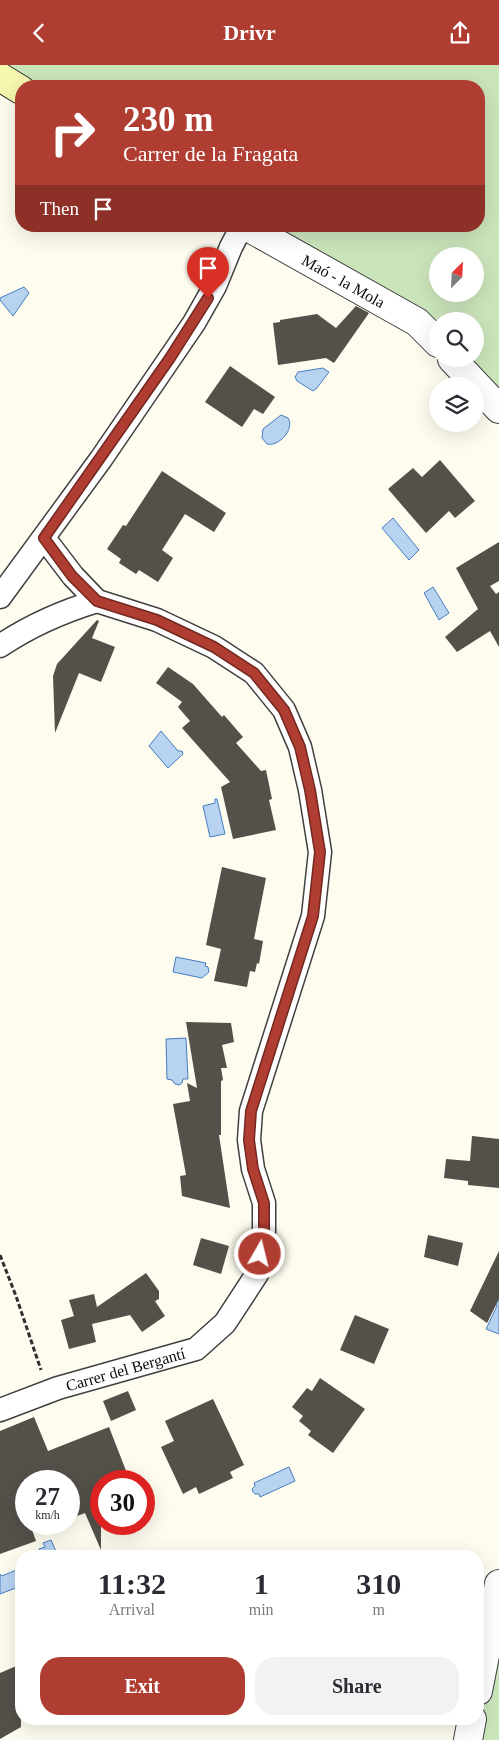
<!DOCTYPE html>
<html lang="en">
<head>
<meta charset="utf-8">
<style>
	body { margin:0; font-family:"Times New Roman",serif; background:#f2f2f3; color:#2b2b33; height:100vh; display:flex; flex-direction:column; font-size:19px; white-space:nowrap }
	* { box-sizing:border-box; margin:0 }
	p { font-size:16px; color:#7c7c81 }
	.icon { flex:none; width:28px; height:28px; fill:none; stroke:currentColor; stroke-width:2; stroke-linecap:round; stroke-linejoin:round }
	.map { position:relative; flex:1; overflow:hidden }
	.panel { position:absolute; left:15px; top:1485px; width:469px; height:175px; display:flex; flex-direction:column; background:#fff; border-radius:20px; box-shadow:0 5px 20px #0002 }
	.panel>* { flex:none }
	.top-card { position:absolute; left:15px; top:15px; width:470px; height:152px; border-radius:20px; box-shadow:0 5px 20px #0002; background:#b03d32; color:#fff; overflow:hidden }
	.needle { width:32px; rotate:24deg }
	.buttons { position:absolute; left:429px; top:182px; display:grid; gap:10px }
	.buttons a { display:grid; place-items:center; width:55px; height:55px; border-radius:50%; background:#fff; box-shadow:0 5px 20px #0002; font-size:25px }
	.speed { position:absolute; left:15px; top:1405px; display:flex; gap:10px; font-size:25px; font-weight:700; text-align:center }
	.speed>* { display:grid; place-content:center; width:65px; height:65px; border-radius:50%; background:#fff; box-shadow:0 5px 20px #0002; line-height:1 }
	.speed small { font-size:12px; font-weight:400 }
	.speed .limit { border:8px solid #d22; background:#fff; color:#111 }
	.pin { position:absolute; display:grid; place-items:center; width:42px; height:42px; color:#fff; margin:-51px -21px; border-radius:50% 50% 50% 0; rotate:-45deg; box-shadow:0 0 5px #0007 }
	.pin .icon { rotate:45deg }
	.me { position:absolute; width:55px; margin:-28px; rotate:8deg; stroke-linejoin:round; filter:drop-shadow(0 0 4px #0008) }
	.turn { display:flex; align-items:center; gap:18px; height:105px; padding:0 25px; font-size:22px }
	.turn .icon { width:65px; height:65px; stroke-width:2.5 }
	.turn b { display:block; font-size:35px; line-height:42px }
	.then { display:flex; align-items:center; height:48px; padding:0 25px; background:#0003; gap:10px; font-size:19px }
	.eta { display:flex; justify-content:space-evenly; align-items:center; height:85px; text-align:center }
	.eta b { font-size:30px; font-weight:700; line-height:35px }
	.cta { display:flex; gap:10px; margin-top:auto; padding:10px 25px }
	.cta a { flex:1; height:58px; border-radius:20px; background:#b03d32; color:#fff; font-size:20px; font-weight:700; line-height:58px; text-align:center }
	.cta a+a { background:#f2f2f3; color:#2b2b33 }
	header { display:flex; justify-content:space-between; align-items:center; height:65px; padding:0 25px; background:#b03d32; color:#fff; font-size:22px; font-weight:700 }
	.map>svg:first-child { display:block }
	.green { fill:#cbe5bb; fill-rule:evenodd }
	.water { fill:#b8d3f0; stroke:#467ec0 }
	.building { fill:#54504a }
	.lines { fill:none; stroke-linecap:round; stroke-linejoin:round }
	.minor-casing { stroke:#404040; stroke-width:25 }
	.tertiary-casing { stroke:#404040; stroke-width:30 }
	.secondary-casing { stroke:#2f2f2f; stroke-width:30 }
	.path { stroke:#2f2f2f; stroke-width:3; stroke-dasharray:5 2.5; stroke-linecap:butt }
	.minor { stroke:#fff; stroke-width:22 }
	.tertiary { stroke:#fff; stroke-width:28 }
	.secondary { stroke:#f5f7af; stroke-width:28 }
	.route-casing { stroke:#722820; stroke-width:12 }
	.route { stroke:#b03d32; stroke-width:9 }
	.labels { text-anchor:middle; stroke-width:5; stroke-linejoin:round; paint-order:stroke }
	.street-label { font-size:16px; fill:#0d0d0d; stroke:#fff }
</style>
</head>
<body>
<header><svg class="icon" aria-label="back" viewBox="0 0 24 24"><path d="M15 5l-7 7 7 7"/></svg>Drivr<svg class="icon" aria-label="share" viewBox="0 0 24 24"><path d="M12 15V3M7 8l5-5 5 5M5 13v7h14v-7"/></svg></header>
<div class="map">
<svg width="499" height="1675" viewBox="0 0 499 1675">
	<rect width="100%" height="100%" fill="#fdfcee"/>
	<g class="green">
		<path d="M0,0H499V344L452,294H475V256H438L437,278L246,161H479V21H21ZM438,191H475V229H438Z"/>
		<polygon points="499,1519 499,1675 468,1675 478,1654 478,1626"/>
	</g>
	<g class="water">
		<polygon points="24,222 29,228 13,251 0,235 0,233"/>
		<polygon points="323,303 329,307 316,324 313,326 297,316 295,312 298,307"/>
		<path d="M281,350L288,353C295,364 279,382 267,379L262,373L263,364Z"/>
		<polygon points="393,453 419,485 409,495 382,463"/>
		<polygon points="433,522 449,548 439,555 424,528"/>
		<polygon points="161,666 178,686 182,686 183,689 168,703 149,681"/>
		<polygon points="215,734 217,734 225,769 210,772 203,741 215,738"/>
		<polygon points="176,892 206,898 205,901 208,902 209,907 202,913 173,907"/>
		<polygon points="186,973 188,1014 183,1014 182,1018 179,1020 175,1019 172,1015 167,1014 166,974"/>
		<polygon points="492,1232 499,1235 499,1269 486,1264 497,1241"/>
		<polygon points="289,1402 295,1416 260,1432 259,1429 255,1429 253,1427 252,1424 255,1421 254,1418"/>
		<polygon points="51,1475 58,1491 42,1491 39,1484 45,1482 43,1478"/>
		<polygon points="21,1503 21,1521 0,1529 0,1509 2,1511"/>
	</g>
	<g class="building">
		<polygon points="356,241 369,248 334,298 326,293 278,300 273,258 280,257 280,255 317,249 336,263"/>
		<polygon points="230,301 275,332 263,349 254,344 242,362 205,337"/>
		<polygon points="440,395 475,436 455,453 449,446 426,468 388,424 413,403 422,412"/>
		<polygon points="162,406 226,448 214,467 185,449 162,485 173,493 158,517 139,505 136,509 119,498 121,494 107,484 123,460 126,461"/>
		<polygon points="499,477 499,516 490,521 496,529 499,527 499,582 490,566 457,587 445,572 478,544 456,503"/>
		<polygon points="97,555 99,556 92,573 115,582 101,617 79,608 55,668 53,611 57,599"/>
		<polygon points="168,602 193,619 222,652 224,650 243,672 236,678 261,706 266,705 272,734 269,735 276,765 233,774 221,722 230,717 182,663 190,656 178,642 182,637 156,618"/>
		<polygon points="222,802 266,813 254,874 263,876 259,899 257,898 255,907 250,906 247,922 214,916 221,884 206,880"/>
		<polygon points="186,957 231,958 234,977 222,980 227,1003 221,1003 223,1015 221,1016 221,1070 219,1070 230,1143 182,1131 180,1111 186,1110 173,1039 190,1036 187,1018 197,1023"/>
		<polygon points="472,1071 499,1074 499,1123 468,1120 468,1116 444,1113 446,1094 470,1096"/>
		<polygon points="428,1170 463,1178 458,1201 424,1192"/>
		<polygon points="201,1173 229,1181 221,1209 193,1200"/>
		<polygon points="499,1186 499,1234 487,1258 470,1246"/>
		<polygon points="146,1208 159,1226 159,1234 155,1236 165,1251 142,1267 130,1250 92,1259 96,1277 69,1284 61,1255 74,1251 69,1235 94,1229 97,1242"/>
		<polygon points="355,1250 389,1264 374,1299 340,1285"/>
		<polygon points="320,1313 365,1344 333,1388 308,1370 311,1366 299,1356 303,1351 292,1342 307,1323 312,1326"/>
		<polygon points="128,1326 136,1345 111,1356 103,1336"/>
		<polygon points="213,1334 244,1400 230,1407 233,1413 199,1429 196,1422 183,1429 161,1382 174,1376 165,1356"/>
		<polygon points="34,1352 48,1386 109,1362 130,1416 101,1416 101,1485 85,1448 69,1454 69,1416 26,1416 26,1459 30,1459 36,1476 0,1489 0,1366"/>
		<polygon points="21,1599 21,1662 0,1674 0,1608"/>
	</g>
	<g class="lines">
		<defs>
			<g id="minor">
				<polyline points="0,532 101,394 194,258 215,221 231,182 242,161"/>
				<path d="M0,581C31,560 61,547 97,536"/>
				<path id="s1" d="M0,1345L58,1323L196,1284L225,1258L257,1209L264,1166V1138L253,1104L249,1075L251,1046L313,851L320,787L310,725L300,682L284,645L254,608L214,582L157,555L97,536L73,511L44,473"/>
			</g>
			<g id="tertiary">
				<path id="s2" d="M246,161L417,257L438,278"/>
				<polyline points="452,294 499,344"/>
				<polyline points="478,1626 499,1519"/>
				<polyline points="468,1675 472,1654"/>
			</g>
			<polyline id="secondary" points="0,12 21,25"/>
		</defs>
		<use href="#minor" class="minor-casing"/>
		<use href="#tertiary" class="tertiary-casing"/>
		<use href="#secondary" class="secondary-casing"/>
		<polyline class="path" points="0,1190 16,1231 41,1305"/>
		<use href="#minor" class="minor"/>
		<use href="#tertiary" class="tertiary"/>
		<use href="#secondary" class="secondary"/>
	</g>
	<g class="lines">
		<defs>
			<polyline id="route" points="208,233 170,293 44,473 72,511 97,536 157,555 214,582 254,608 284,645 300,682 310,725 320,787 313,851 251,1046 249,1075 253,1104 264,1138 264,1166 260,1189"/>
		</defs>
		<use href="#route" class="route-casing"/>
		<use href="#route" class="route"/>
	</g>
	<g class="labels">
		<g class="street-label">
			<text dy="6" stroke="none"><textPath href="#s2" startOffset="112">Maó - la Mola</textPath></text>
			<text dy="6" stroke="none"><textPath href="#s1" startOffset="132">Carrer del Bergantí</textPath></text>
		</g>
	</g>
</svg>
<div class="buttons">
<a><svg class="needle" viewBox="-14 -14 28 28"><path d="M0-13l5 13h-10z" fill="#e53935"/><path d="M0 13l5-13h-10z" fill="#7c7c81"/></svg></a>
<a><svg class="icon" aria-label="search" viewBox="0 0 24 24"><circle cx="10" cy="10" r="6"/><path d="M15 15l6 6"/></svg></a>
<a><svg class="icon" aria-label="layers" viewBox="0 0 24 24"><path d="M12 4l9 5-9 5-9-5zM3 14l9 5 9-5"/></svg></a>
</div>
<div class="speed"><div>27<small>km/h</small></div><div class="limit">30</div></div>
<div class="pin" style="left:208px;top:233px;background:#d93025"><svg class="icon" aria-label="arrive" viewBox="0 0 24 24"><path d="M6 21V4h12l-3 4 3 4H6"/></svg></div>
<svg class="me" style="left:260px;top:1189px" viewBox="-20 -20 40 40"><circle r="17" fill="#b03d32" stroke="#fff" stroke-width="3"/><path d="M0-11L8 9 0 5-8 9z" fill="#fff"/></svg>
<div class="top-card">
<div class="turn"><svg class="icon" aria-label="right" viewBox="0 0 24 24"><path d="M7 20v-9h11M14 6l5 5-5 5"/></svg><div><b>230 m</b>Carrer de la Fragata</div></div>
<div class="then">Then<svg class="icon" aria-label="arrive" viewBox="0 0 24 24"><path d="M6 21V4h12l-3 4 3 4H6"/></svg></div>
</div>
<section class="panel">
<div class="eta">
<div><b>11:32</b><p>Arrival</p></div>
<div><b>1</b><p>min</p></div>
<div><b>310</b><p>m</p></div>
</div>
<div class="cta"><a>Exit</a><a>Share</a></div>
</section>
</div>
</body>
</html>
